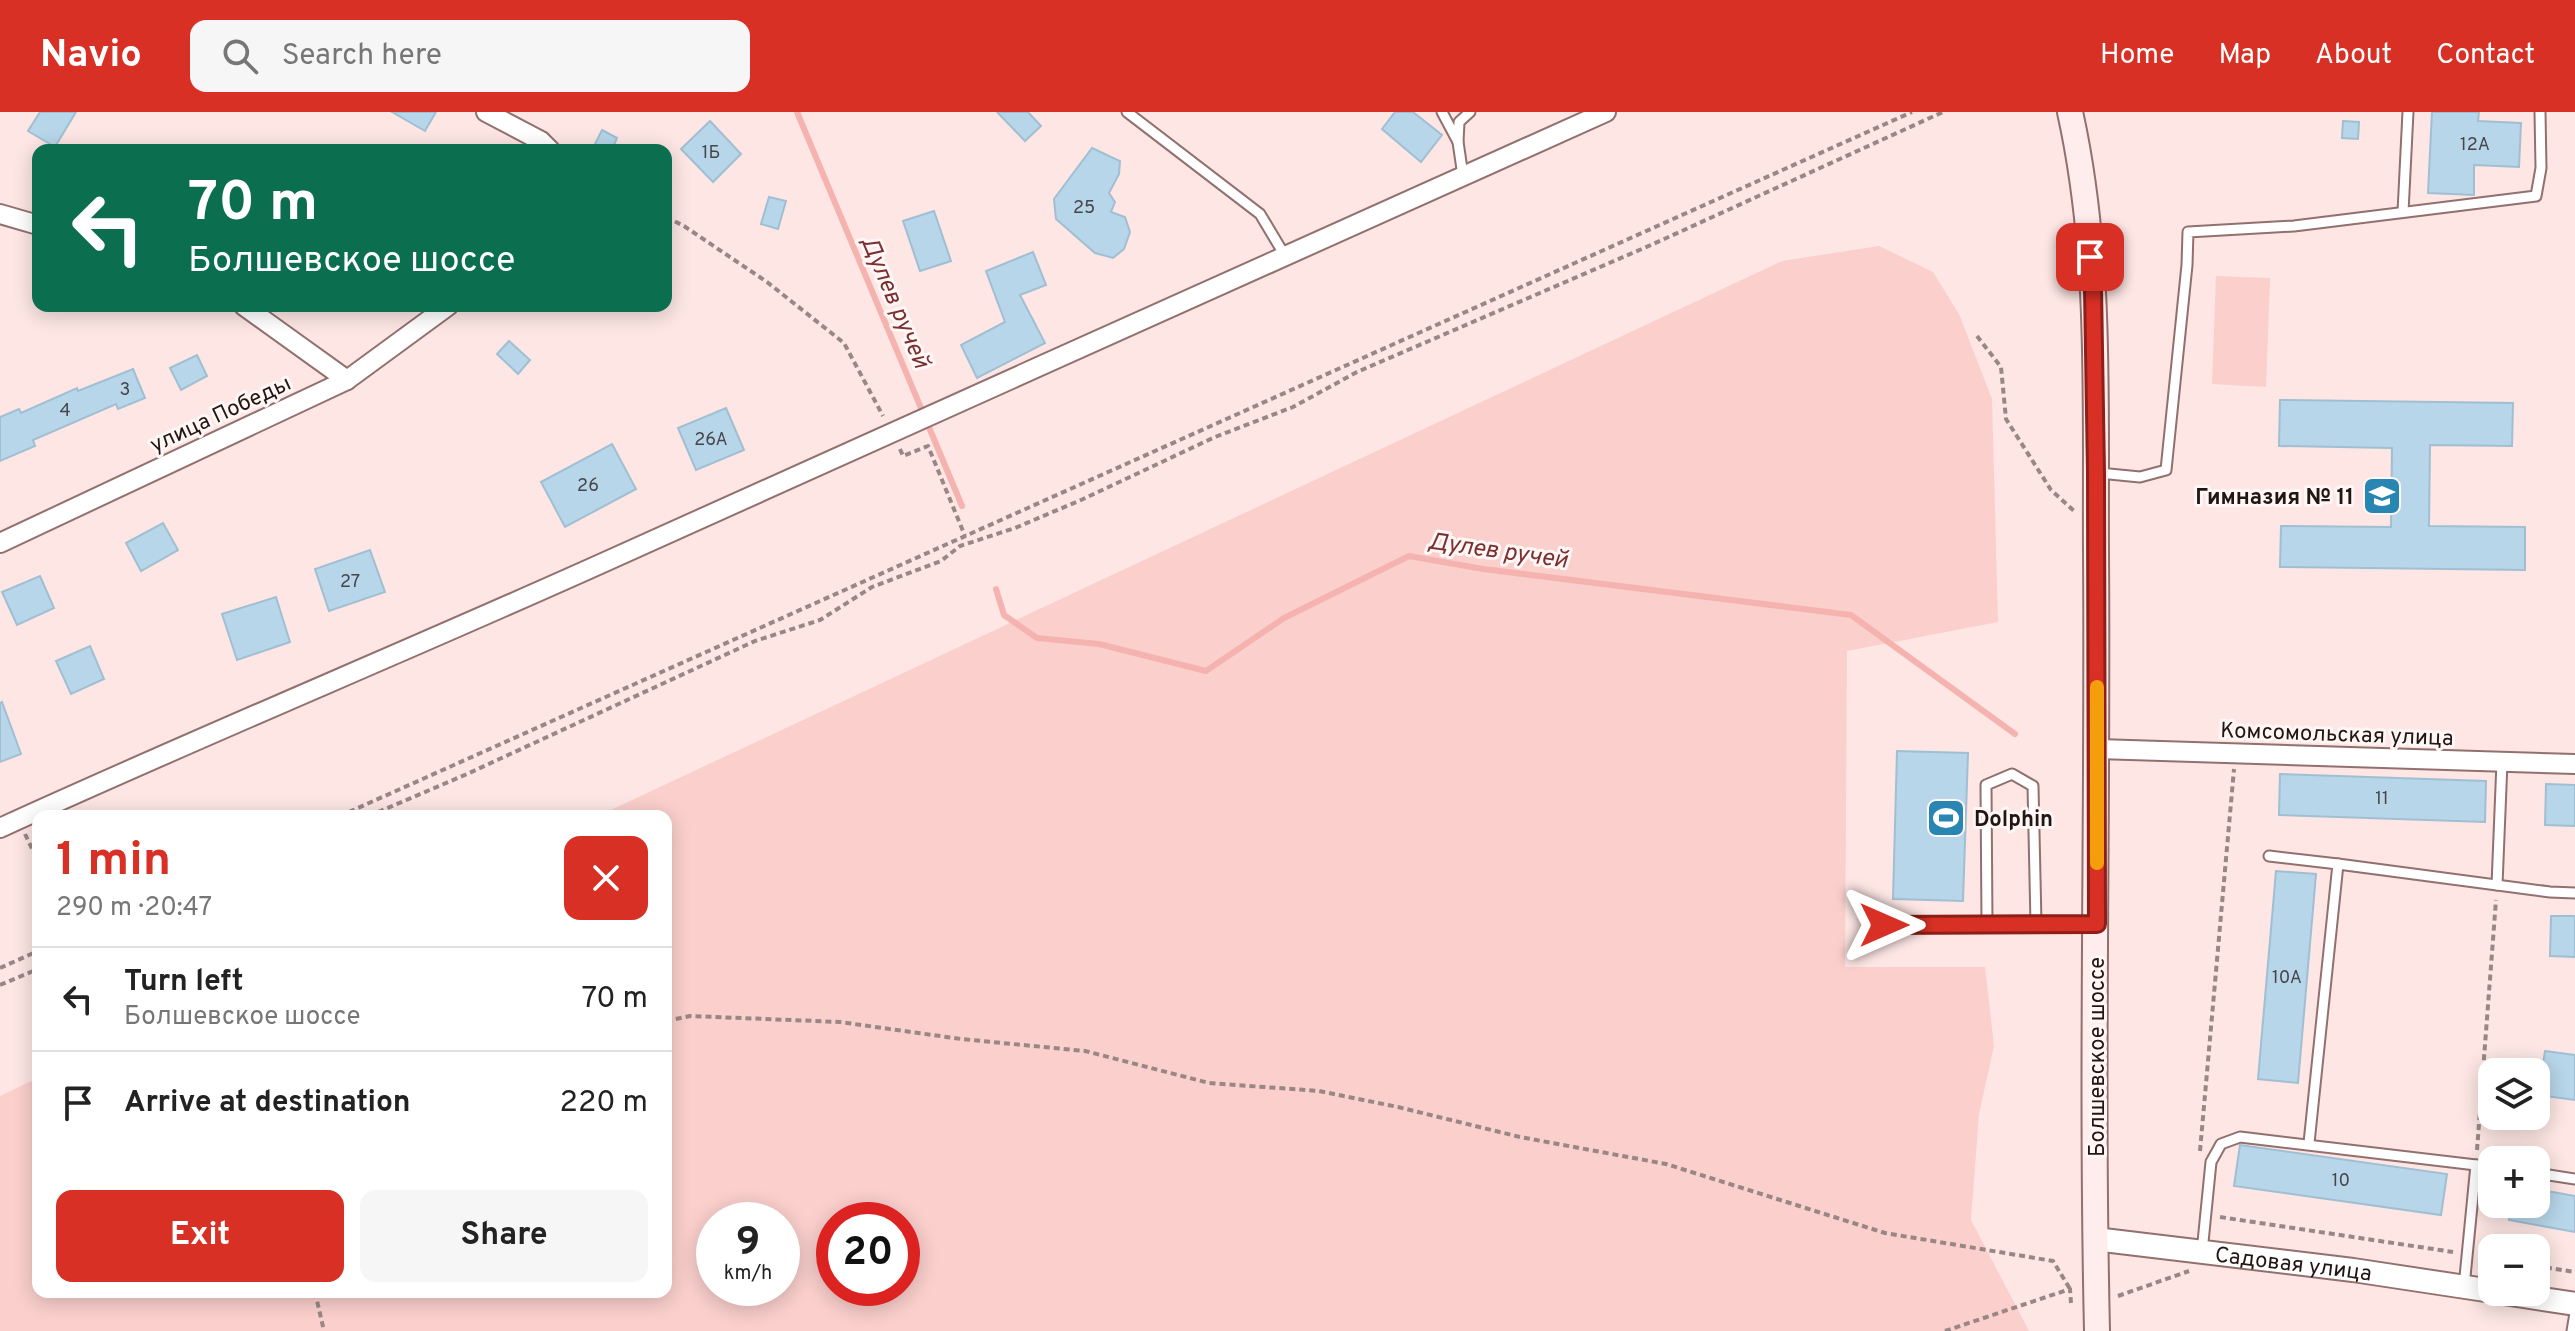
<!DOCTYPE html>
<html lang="en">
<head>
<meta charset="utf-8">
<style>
	body { margin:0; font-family:Overpass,sans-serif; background:#f6f6f6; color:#222; height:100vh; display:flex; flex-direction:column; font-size:30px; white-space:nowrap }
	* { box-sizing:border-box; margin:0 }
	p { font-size:26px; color:#767676 }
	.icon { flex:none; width:44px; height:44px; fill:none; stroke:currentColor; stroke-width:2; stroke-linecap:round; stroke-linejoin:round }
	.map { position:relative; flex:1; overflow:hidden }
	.side { position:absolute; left:32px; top:698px; width:640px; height:488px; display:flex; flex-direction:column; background:#fff; border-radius:16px; box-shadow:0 4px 20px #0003 }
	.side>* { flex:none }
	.hud { position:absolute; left:32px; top:32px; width:640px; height:168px; border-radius:16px; box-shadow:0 4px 20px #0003; background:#0b6e4f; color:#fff; overflow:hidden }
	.tools { position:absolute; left:2478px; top:946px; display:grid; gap:16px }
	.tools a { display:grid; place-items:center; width:72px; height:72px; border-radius:16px; background:#fff; box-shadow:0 4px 20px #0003; font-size:40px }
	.speed { position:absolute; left:696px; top:1090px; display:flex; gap:16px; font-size:40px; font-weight:700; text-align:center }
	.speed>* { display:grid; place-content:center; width:104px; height:104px; border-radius:50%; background:#fff; box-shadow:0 4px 20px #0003; line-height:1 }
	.speed small { font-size:20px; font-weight:400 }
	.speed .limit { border:12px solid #d22; background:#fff; color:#111 }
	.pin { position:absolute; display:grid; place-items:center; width:68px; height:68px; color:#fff; margin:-34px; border-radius:16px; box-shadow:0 4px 12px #0006 }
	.me { position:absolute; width:88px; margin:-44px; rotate:90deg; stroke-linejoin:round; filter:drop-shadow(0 0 6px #0008) }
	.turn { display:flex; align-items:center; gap:28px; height:168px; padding:0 24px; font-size:36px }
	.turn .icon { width:104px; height:104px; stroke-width:2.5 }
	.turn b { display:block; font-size:56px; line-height:68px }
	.round { display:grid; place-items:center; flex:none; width:84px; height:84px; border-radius:16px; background:#f6f6f6 }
	.headline { display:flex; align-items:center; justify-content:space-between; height:136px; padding:0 24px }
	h1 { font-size:48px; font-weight:700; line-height:60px; color:#d93025 }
	.action { display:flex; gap:16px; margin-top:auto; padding:16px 24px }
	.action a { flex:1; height:92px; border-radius:16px; background:#d93025; color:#fff; font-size:32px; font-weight:700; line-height:92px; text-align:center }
	.action a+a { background:#f6f6f6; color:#222 }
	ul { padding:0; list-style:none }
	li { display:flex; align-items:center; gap:24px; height:104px; padding:0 24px; border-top:2px solid #e0e0e0 }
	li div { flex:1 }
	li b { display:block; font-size:30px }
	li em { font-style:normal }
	header { display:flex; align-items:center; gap:48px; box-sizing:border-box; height:112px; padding:0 40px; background:#d93025; color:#fff }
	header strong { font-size:38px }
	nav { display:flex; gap:44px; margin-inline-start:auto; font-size:28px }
	.search { width:560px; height:72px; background:#f6f6f6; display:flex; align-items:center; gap:20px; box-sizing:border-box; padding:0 28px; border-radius:16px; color:#767676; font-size:30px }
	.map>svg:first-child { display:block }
	.green { fill:#facfcc; fill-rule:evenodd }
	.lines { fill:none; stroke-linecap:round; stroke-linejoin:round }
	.stream { stroke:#f5b3b0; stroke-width:6 }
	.building { fill:#b7d6e9; stroke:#a0bfd2; stroke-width:2 }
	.service-casing { stroke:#91706e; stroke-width:13 }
	.minor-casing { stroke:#91706e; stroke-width:22 }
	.tertiary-casing { stroke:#91706e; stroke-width:26 }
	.secondary-casing { stroke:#91706e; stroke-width:28 }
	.path { stroke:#998785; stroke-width:4; stroke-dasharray:6 4; stroke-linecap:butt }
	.service { stroke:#fff; stroke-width:9 }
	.minor { stroke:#fff; stroke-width:18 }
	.tertiary { stroke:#fff; stroke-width:22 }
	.secondary { stroke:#ffecec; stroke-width:24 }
	.route-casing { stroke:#8d1f18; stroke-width:20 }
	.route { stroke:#d93025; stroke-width:14 }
	.slow { stroke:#f59e0b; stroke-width:14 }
	.labels { text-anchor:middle; stroke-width:6; stroke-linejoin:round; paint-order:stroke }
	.number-label { font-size:18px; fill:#474549 }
	.street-label { font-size:22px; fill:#221514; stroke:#fff7f6 }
	.poi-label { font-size:22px; font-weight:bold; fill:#221514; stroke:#fff7f6; text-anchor:end }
	.water-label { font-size:24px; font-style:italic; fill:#7b2f30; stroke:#fff7f6 }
</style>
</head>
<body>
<header>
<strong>Navio</strong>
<div class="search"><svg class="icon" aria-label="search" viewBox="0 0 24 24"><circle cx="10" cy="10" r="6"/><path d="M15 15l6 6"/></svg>Search here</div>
<nav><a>Home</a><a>Map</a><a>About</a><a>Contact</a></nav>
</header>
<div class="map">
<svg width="2575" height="1219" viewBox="0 0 2575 1219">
	<rect width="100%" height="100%" fill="#fde6e4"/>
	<g class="green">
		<path d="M1879,134L1933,160L1959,202L1992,287L1998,510L1847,539L1845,855H1985L1994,934L1979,1002L1971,1108L2029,1219H0V984L38,966V1180H666V704H598L1782,149ZM714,1108H782V1176H714ZM834,1108H902V1176H834Z"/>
		<polygon points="2216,164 2270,166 2266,275 2212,272"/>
	</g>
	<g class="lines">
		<g class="stream">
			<polyline points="797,0 962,394"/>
			<polyline points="996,477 1004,503 1037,526 1099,532 1206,559 1284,506 1409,444 1483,457 1851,503 2015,622"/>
		</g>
	</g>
	<g class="building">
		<polygon points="40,0 76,0 55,35 28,19"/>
		<polygon points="392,0 436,0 425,19"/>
		<polygon points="997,0 1028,0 1041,14 1025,29"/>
		<polygon points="1395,0 1413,0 1442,23 1421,50 1382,17"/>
		<polygon points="2432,0 2479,0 2478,9 2521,11 2519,55 2474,53 2474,83 2428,81"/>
		<polygon points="710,9 741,42 713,70 681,37"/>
		<polygon points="2343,9 2359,10 2358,27 2342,26"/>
		<polygon points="602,18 617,26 612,38 592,38"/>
		<polygon points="1092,36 1120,49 1119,62 1109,81 1115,90 1111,100 1125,105 1130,120 1124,137 1113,146 1095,141 1056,107 1054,87"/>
		<polygon points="769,85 786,89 778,117 761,112"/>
		<polygon points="934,99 951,149 920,159 903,109"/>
		<polygon points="1033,140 1046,173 1020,183 1045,231 977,266 961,233 1005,210 986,159"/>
		<polygon points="509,229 530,248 518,262 497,242"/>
		<polygon points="197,243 207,264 181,278 170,256"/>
		<polygon points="133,257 145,286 118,297 116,292 33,328 35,334 0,349 0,305 19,297 21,301 77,276 78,279"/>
		<polygon points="2280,288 2513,291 2512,334 2430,333 2429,414 2525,415 2525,458 2280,455 2281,414 2391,415 2392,336 2279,334"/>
		<polygon points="726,296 744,338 696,358 678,316"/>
		<polygon points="612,332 636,377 565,415 541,370"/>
		<polygon points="163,411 178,438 141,459 126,431"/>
		<polygon points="370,438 385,480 329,499 315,457"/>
		<polygon points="40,464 54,496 17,513 2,480"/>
		<polygon points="276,485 290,530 237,548 222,502"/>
		<polygon points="90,534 104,567 71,582 56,549"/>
		<polygon points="2,590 21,642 0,650 0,591"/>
		<polygon points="1897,639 1968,641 1963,789 1893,787"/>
		<polygon points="2280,662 2486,669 2485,710 2279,703"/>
		<polygon points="2546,672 2575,673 2575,714 2545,713"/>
		<polygon points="2276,759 2316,762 2298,971 2258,967"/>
		<polygon points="2551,804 2575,804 2575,845 2550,844"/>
		<polygon points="2545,939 2575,943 2575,988 2538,983"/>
		<polygon points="2240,1033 2447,1062 2441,1103 2234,1074"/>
		<polygon points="2536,1077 2575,1084 2575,1120 2509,1108 2512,1092 2536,1092"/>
	</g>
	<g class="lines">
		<defs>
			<g id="service">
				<polyline points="1127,0 1260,102 1284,142"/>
				<polyline points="1442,0 1458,30"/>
				<polyline points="1463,64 1458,30 1459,10 1470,0"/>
				<polyline points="2403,100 2408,0"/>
				<polyline points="2099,361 2140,365 2166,358 2187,153 2188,120 2294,114 2536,84 2541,56 2540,0"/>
				<polyline points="2269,744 2338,752 2309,1031"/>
				<polyline points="2338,752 2550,780 2575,781"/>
				<polyline points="2497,773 2502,650"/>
				<polyline points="2036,812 2033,674 2012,662 1986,673 1987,812 2093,812"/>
				<polyline points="1884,813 1987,812"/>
				<polyline points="2476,1053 2492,1055"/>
				<polyline points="2536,1061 2575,1067"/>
				<polyline points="2202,1140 2211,1050 2221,1032 2240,1025 2476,1053 2464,1175"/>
				<polyline points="2572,1219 2575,1201"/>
			</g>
			<g id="minor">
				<polyline points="486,0 541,29 550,38"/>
				<polyline points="0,102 38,113"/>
				<polyline points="244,194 347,268"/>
				<polyline points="0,431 347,268 448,194"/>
				<polyline points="2098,637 2575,652"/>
				<path d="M0,716C201,624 405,540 607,449C940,300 1273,148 1606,0"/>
			</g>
			<g id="tertiary">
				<path id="s1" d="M2095,1127L2353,1158L2492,1179"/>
				<polyline points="2497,1180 2575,1192"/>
			</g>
			<path id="secondary" d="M2070,0C2102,144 2095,293 2096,440C2098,700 2091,959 2097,1219"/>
		</defs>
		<use href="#service" class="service-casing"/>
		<use href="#minor" class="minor-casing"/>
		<use href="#tertiary" class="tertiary-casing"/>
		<use href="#secondary" class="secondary-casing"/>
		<g class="path">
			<polyline points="666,105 684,114 767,170 844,231 883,304"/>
			<polyline points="1977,224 2001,255 2006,307 2051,378 2074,399"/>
			<polyline points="900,337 903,344 928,334 965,424"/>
			<polyline points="340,704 1912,0"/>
			<polyline points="369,704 467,662 755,529 820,508 872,475 941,449 960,434 1015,416 1081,388 1215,325 1293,295 1357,260 1651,133 1943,0"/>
			<polyline points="25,722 38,749"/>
			<polyline points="0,856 38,839"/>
			<polyline points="0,873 38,857"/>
			<polyline points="666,909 690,904 840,910 961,927 1085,939 1209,971 1319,979 1398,995 1520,1025 1666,1052 1885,1121 2053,1149 2070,1177"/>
			<polyline points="2477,1038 2496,788"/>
			<polyline points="2200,1039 2234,657"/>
			<polyline points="2220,1105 2453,1140"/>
			<polyline points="2481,1145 2492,1146"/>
			<polyline points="2536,1154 2575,1160"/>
			<polyline points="315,1180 324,1219"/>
			<polyline points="2118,1184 2189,1159"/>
			<polyline points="1945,1219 2070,1177 2071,1191"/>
		</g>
		<use href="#service" class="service"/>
		<use href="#minor" class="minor"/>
		<use href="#tertiary" class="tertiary"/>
		<use href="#secondary" class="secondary"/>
	</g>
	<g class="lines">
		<defs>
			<polyline id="route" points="1884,813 2097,812 2096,361 2093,176 2090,145"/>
		</defs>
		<use href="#route" class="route-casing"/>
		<use href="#route" class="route"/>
		<polyline class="slow" points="2097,751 2097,575"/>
	</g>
	<defs>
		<symbol id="school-square" viewBox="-11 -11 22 22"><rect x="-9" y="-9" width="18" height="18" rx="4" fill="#2985b2" stroke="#fff7f6"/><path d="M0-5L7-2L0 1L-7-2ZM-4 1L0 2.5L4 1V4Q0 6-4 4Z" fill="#fff"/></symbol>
		<symbol id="stadium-square" viewBox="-11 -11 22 22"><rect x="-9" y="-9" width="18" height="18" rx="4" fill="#2985b2" stroke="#fff7f6"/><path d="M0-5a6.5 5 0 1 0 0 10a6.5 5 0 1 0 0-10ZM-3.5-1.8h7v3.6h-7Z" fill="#fff"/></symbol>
	</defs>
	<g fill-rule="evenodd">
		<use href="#school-square" x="2360" y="362" width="44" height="44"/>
		<use href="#stadium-square" x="1924" y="684" width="44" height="44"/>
	</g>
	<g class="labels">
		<g class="number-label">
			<text x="2475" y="38">12А</text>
			<text x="711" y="46">1Б</text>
			<text x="1084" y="101">25</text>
			<text x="125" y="283">3</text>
			<text x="65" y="304">4</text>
			<text x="711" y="333">26А</text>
			<text x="588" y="379">26</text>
			<text x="350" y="475">27</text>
			<text x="2382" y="692">11</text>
			<text x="2287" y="871">10А</text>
			<text x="2341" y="1074">10</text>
		</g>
		<g class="street-label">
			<text transform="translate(220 301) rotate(-25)" y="8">улица Победы</text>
			<text transform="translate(2337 621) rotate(2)" y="8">Комсомольская улица</text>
			<text transform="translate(2096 945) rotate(-90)" y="8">Болшевское шоссе</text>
			<text dy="8" stroke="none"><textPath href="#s1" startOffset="200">Садовая улица</textPath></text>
		</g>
		<g class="poi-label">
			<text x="2354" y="392">Гимназия № 11</text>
			<text x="1974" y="714" text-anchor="start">Dolphin</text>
		</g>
		<g class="water-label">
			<text transform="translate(896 190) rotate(67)" y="8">Дулев ручей</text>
			<text transform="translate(1498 438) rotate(8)" y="8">Дулев ручей</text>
		</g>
	</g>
</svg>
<div class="tools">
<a><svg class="icon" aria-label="layers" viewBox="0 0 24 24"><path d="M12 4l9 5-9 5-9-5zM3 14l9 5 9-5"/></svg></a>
<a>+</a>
<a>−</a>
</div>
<div class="speed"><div>9<small>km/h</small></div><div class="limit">20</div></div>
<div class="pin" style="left:2090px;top:145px;background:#d93025"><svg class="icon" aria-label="arrive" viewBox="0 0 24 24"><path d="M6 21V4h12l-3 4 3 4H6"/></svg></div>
<svg class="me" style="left:1884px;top:813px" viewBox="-20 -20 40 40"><path d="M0-17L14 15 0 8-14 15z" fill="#d93025" stroke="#fff" stroke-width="4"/></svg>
<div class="hud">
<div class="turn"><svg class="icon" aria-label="left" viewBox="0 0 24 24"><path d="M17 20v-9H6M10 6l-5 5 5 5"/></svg><div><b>70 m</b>Болшевское шоссе</div></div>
</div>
<section class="side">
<div class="headline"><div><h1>1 min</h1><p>290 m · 20:47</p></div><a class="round" style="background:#d93025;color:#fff"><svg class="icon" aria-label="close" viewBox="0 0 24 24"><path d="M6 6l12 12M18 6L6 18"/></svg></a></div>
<ul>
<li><svg class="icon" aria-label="left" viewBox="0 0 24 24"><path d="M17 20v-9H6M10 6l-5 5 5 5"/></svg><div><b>Turn left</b><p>Болшевское шоссе</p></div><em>70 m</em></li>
<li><svg class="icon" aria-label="arrive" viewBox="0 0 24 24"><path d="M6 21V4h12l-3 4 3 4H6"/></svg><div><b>Arrive at destination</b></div><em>220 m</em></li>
</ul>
<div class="action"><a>Exit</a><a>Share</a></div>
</section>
</div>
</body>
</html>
